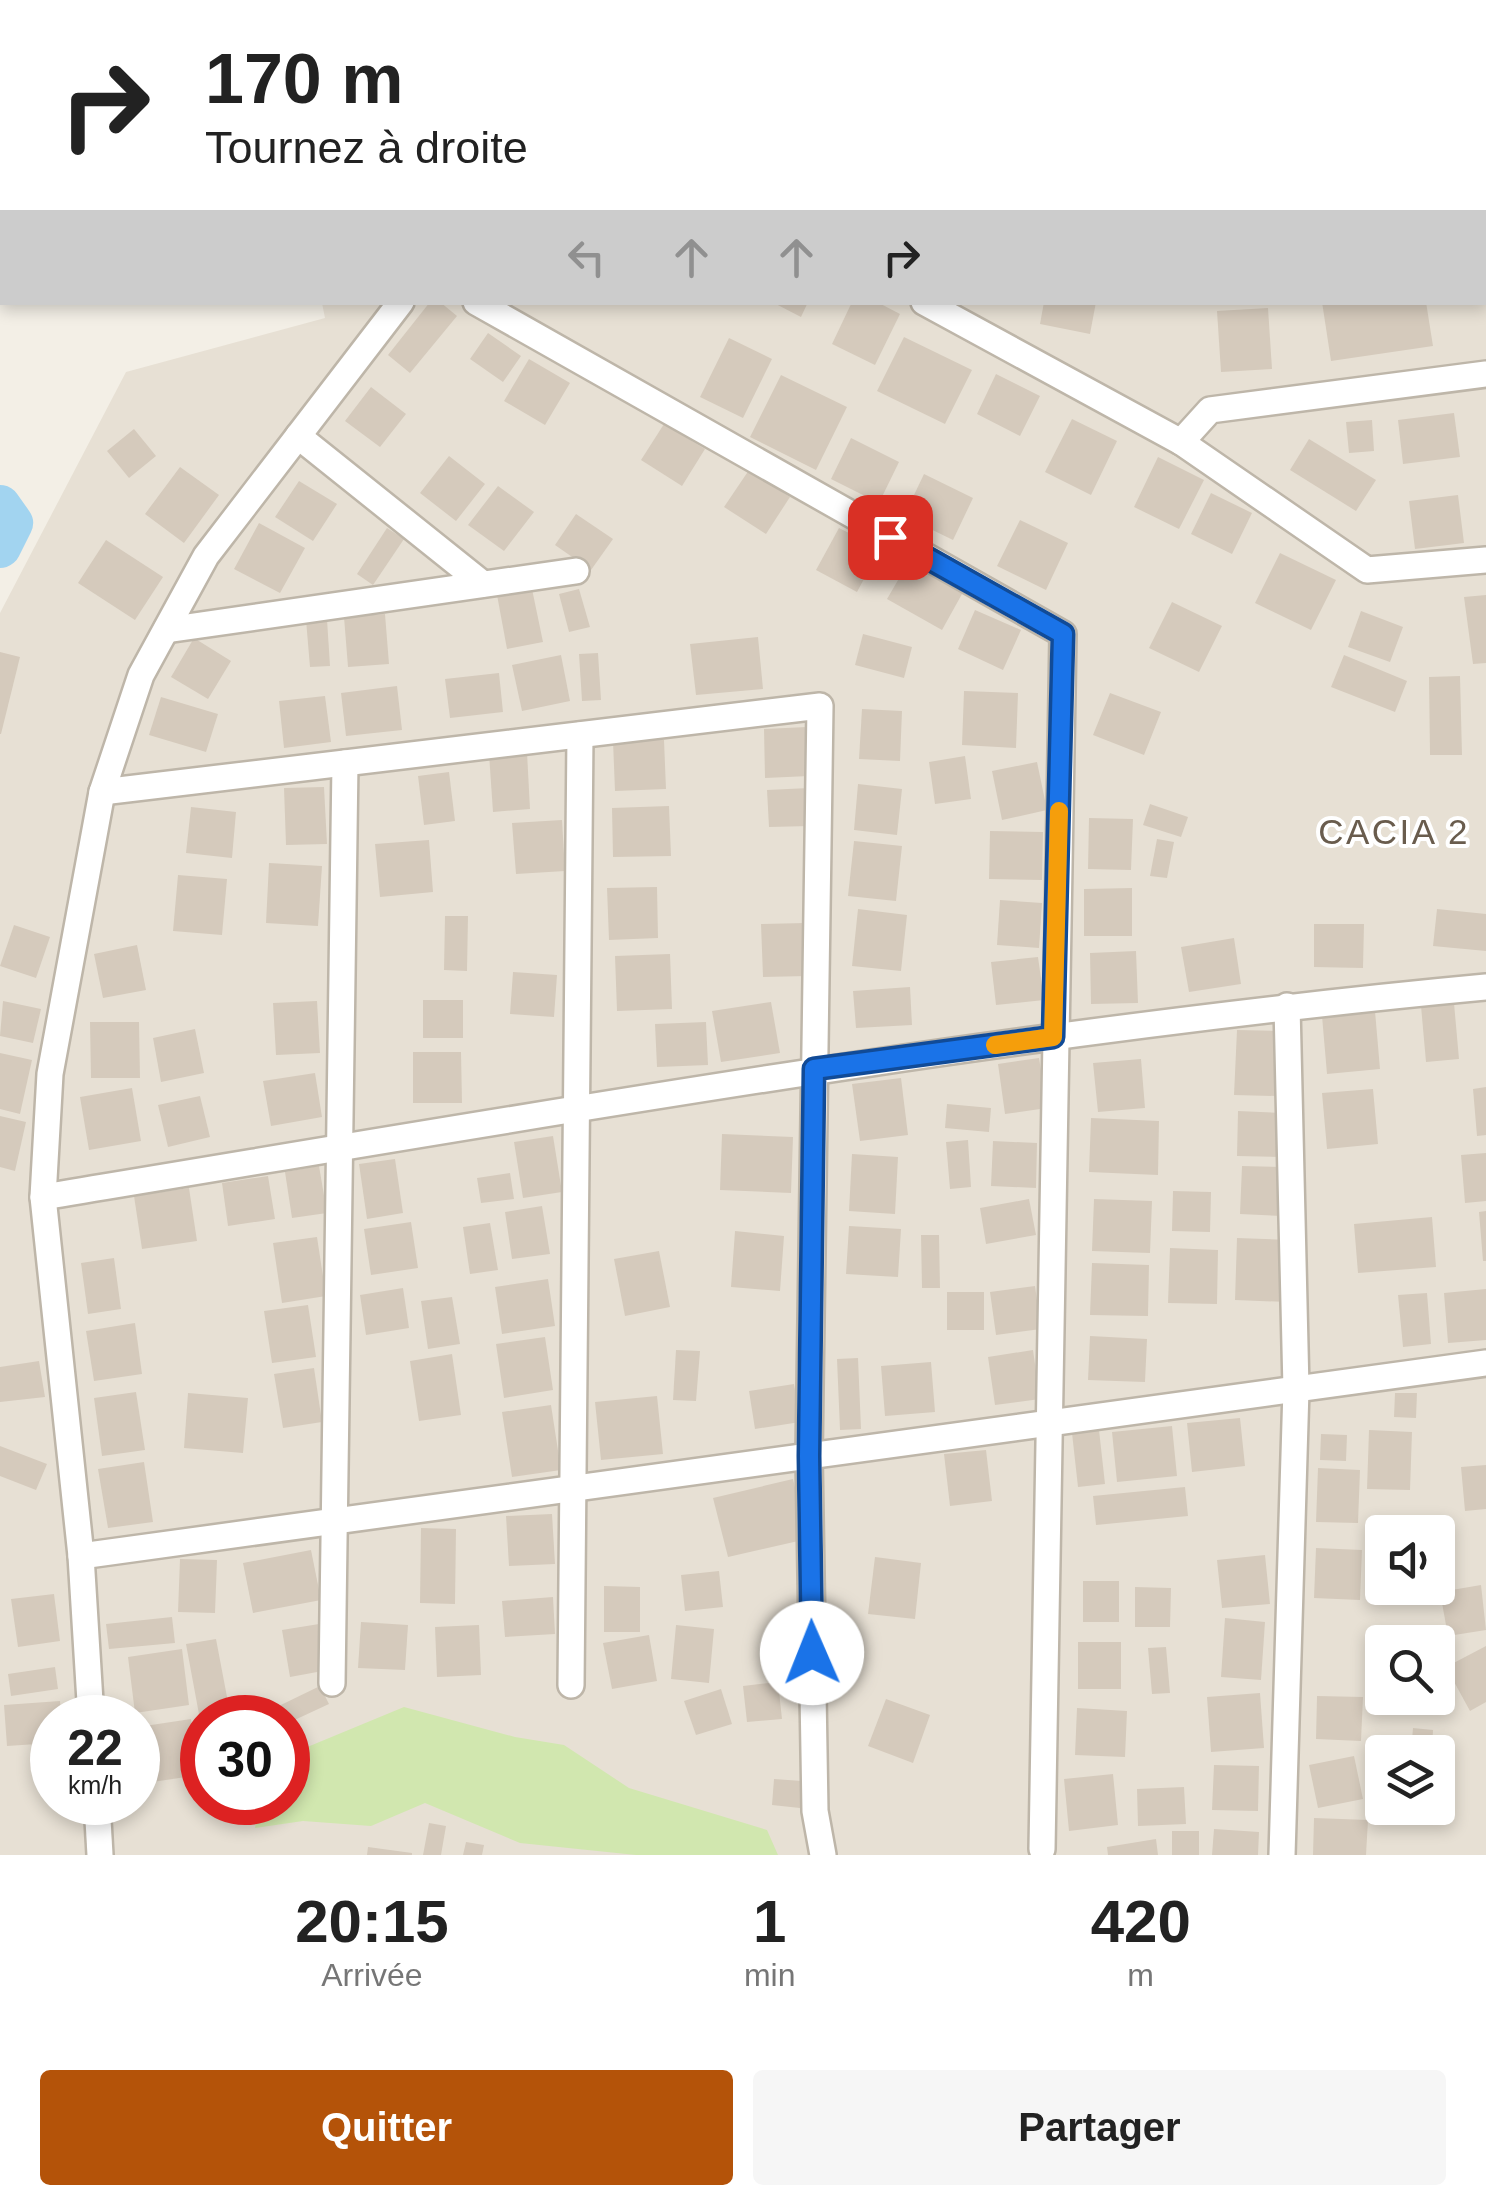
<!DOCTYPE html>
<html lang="fr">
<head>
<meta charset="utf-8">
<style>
	body { margin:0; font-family:Helvetica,sans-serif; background:#f6f6f6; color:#222; height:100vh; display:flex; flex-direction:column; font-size:38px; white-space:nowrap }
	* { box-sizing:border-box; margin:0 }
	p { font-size:32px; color:#767676 }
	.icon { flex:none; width:55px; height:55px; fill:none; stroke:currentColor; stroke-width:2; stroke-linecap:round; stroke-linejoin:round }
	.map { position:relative; height:1855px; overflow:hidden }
	.drawer { display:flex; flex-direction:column; background:#fff; flex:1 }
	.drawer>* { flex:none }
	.guide { position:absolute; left:0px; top:0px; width:1488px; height:305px; box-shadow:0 5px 15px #0003; background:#fff; color:#222; overflow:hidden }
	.fabs { position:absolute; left:1365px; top:1515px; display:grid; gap:20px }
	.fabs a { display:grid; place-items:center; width:90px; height:90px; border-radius:10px; background:#fff; box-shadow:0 5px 15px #0003; font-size:50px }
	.speed { position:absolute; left:30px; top:1695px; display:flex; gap:20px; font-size:50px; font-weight:700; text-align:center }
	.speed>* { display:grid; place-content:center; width:130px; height:130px; border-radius:50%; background:#fff; box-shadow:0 5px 15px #0003; line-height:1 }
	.speed small { font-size:25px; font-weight:400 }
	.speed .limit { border:15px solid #d22; background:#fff; color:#111 }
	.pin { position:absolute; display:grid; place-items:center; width:85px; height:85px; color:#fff; margin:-42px; border-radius:20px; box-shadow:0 5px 15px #0006 }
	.me { position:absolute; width:110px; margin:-55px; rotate:359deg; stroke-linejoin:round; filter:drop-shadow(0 0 8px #0008) }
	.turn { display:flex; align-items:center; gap:35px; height:210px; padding:0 40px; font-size:45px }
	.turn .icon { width:130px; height:130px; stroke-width:2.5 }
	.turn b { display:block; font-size:70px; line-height:85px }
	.lanes { display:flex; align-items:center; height:95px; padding:0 40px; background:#0003; justify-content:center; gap:50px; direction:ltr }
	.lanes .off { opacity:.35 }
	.eta { display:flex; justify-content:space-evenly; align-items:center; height:170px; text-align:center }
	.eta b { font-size:60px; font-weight:800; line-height:70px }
	.button { display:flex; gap:20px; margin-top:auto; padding:20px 40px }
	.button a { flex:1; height:115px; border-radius:10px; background:#b45309; color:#fff; font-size:40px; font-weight:800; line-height:115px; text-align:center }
	.button a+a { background:#f6f6f6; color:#222 }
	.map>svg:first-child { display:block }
	.residential { fill:#e7e0d4; fill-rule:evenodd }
	.green { fill:#d1e7af }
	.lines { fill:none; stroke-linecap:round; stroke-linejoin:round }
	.river { stroke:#a2d4f0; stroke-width:42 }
	.building { fill:#d5cabc }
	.street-casing { stroke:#beb6a9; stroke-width:30 }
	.street { stroke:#fff; stroke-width:25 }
	.route-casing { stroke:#114b97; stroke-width:25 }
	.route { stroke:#1a73e8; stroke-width:18 }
	.slow { stroke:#f59e0b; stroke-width:18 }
	.labels { text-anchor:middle; stroke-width:8; stroke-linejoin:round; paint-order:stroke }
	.quarter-label { font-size:35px; letter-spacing:2.5px; fill:#695c4d; stroke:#fff }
</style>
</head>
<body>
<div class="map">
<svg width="1486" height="1855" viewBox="0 0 1486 1855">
	<rect width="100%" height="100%" fill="#f3efe6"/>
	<path class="residential" d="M410,0H1486V1855H0V613L126,372L325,318L322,303L1485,302V2ZM1382,1532H1438V1588H1382ZM1382,1642H1438V1698H1382ZM52,1718H138V1802H52ZM202,1718H288V1802H202ZM1382,1752H1438V1808H1382Z"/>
	<polygon class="green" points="404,1707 515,1737 564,1745 629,1788 767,1830 778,1855 636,1855 520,1843 425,1803 371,1826 303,1821 255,1828 260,1803 288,1802 288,1755"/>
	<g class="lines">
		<polyline class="river" points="0,506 12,523 0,547"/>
	</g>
	<g class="building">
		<polygon points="430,302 440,302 457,316 410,373 388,355"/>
		<polygon points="772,302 808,302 801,317"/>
		<polygon points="852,302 877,302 900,314 875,365 832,344"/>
		<polygon points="1044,302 1096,302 1090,334 1040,324"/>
		<polygon points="1322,302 1426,302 1433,346 1331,361"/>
		<polygon points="1268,308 1272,369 1221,372 1217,311"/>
		<polygon points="488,333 521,356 503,382 470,359"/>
		<polygon points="904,337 972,370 945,424 877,391"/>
		<polygon points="729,338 772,359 743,418 700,397"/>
		<polygon points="529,359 570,383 545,425 504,401"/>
		<polygon points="996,374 1040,396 1020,436 977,414"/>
		<polygon points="781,375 847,407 816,470 750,437"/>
		<polygon points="371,387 406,414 380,447 345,421"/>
		<polygon points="1454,413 1460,457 1403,464 1398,420"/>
		<polygon points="1072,419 1117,441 1091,495 1045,472"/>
		<polygon points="1372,420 1374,451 1349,453 1346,422"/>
		<polygon points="664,424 705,449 682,486 641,460"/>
		<polygon points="134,429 156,456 129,478 107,451"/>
		<polygon points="851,438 899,462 879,503 831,479"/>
		<polygon points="1309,439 1376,480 1356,511 1290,470"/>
		<polygon points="449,456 485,484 456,521 420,493"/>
		<polygon points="1158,457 1204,480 1179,529 1134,507"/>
		<polygon points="180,467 219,495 184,543 145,514"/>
		<polygon points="749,470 790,497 766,534 724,507"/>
		<polygon points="924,474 973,498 953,540 904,516"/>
		<polygon points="299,481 337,504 313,541 275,517"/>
		<polygon points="498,486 534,512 504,551 468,525"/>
		<polygon points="1211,493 1252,513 1232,554 1191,534"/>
		<polygon points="1458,495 1464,543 1415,549 1409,501"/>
		<polygon points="576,514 613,539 591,570 555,545"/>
		<polygon points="1020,520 1068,543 1046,590 997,566"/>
		<polygon points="259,523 305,548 280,593 234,569"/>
		<polygon points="387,528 404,539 373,585 357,574"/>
		<polygon points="839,528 880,549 857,592 816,570"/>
		<polygon points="106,540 163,577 135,620 78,583"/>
		<polygon points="1280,553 1336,580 1311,630 1255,603"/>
		<polygon points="908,563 962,594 942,630 887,599"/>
		<polygon points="532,589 543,642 507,649 497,595"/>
		<polygon points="579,589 590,627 569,632 559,594"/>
		<polygon points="1486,595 1486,663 1473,664 1464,597"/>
		<polygon points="1172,602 1222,626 1199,672 1149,648"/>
		<polygon points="975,610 1021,630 1003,670 958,649"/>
		<polygon points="1361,611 1403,627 1390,662 1348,647"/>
		<polygon points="385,614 389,664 348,667 344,617"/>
		<polygon points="327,619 330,666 310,667 306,620"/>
		<polygon points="863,634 912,647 904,678 855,665"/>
		<polygon points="758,637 763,689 696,695 690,644"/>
		<polygon points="194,638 231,661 208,699 171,677"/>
		<polygon points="0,652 20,657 1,734 0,734"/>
		<polygon points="598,653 601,700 582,701 579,654"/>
		<polygon points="561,655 570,701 522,711 512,665"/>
		<polygon points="1344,655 1407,681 1395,712 1331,687"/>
		<polygon points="499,673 503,712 450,718 445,679"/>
		<polygon points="1460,676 1462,755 1430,755 1429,677"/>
		<polygon points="397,686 402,730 346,736 341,693"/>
		<polygon points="964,691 1018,693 1016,748 962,745"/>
		<polygon points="1110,693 1161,712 1144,755 1093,735"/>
		<polygon points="325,696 331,742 284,748 279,701"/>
		<polygon points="161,697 218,714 206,752 149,735"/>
		<polygon points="862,709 902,711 900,761 859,759"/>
		<polygon points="807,727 809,776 765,778 764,729"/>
		<polygon points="664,740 666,789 615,791 613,741"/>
		<polygon points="527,752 530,809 493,812 489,754"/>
		<polygon points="965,756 971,799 935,804 929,762"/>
		<polygon points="1037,762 1047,810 1002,820 992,771"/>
		<polygon points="449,772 455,821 424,825 418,776"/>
		<polygon points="858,784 902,789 897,835 854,830"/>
		<polygon points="324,787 327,844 286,845 284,788"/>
		<polygon points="809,788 810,826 769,827 767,790"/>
		<polygon points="1150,804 1188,817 1181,837 1143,825"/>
		<polygon points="669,806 671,856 613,857 612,808"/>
		<polygon points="191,807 236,812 232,858 186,853"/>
		<polygon points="1089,818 1133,819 1131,870 1088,869"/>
		<polygon points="562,820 565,871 516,874 512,823"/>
		<polygon points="990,831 1043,832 1042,880 989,879"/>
		<polygon points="1157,839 1174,842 1167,878 1150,876"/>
		<polygon points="429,840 433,892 380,897 375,844"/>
		<polygon points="854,841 902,846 896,901 848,896"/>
		<polygon points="269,863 322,866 318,926 266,923"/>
		<polygon points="178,875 227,879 222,935 173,931"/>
		<polygon points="657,887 658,938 609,940 607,888"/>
		<polygon points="1132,888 1132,936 1084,936 1084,889"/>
		<polygon points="1000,900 1042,903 1039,948 997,945"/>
		<polygon points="858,909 907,915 901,971 852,966"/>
		<polygon points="1437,909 1486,914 1486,951 1433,946"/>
		<polygon points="445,916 468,916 467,971 444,970"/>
		<polygon points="805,923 807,976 763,977 761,924"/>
		<polygon points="1314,924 1364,924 1363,968 1314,967"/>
		<polygon points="14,925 50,937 36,978 0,966"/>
		<polygon points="1234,938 1241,984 1189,992 1181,947"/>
		<polygon points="137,945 146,990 103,998 94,954"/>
		<polygon points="1136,951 1138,1003 1091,1004 1090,953"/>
		<polygon points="670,954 672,1009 617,1011 615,956"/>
		<polygon points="1038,957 1044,1000 996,1005 991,962"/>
		<polygon points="513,972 557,975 554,1017 510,1014"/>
		<polygon points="910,987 912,1025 856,1028 853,991"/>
		<rect x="423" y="1000" width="40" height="38"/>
		<polygon points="3,1001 41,1009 33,1043 0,1036"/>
		<polygon points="317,1001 320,1053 276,1055 273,1003"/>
		<polygon points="771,1002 780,1053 721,1062 712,1011"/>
		<polygon points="1454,1003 1459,1059 1426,1062 1421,1006"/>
		<polygon points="1375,1011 1380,1069 1327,1074 1322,1016"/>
		<polygon points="90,1022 139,1022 140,1078 91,1078"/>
		<polygon points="706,1022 708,1065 657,1067 655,1024"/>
		<polygon points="195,1029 204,1073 161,1082 153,1038"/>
		<polygon points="1237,1030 1278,1031 1276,1096 1234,1095"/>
		<polygon points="413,1052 461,1052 462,1103 413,1103"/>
		<polygon points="0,1053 32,1060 20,1114 0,1109"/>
		<polygon points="1039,1058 1047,1108 1005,1114 998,1064"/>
		<polygon points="1141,1059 1145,1108 1098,1112 1093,1063"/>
		<polygon points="315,1073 322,1117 271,1126 263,1081"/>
		<polygon points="901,1078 908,1135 860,1141 852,1084"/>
		<polygon points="1486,1087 1486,1135 1477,1136 1473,1089"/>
		<polygon points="132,1088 141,1141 89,1150 80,1097"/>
		<polygon points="1373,1089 1378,1144 1327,1149 1322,1093"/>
		<polygon points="200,1096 210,1137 168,1147 158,1105"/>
		<polygon points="947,1104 991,1108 989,1132 945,1128"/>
		<polygon points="1238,1111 1282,1113 1280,1157 1237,1156"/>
		<polygon points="0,1116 26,1122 15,1171 0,1167"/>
		<polygon points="1091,1118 1159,1121 1158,1175 1089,1172"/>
		<polygon points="722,1134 793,1137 791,1193 720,1190"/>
		<polygon points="553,1136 562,1192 523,1198 514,1142"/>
		<polygon points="968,1140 971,1187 950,1189 946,1142"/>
		<polygon points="993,1141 1037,1143 1036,1188 991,1186"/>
		<polygon points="1486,1153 1486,1201 1465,1203 1461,1155"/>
		<polygon points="852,1154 898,1157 895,1214 849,1211"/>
		<polygon points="395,1159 403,1213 367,1219 359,1164"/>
		<polygon points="319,1166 327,1213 292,1218 285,1172"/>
		<polygon points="1242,1166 1284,1167 1283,1216 1240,1214"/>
		<polygon points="510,1173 514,1199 481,1203 477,1178"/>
		<polygon points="268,1176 275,1219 228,1226 222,1183"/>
		<polygon points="189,1188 197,1241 142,1249 134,1196"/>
		<polygon points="1173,1191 1211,1192 1210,1232 1172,1231"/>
		<polygon points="1029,1199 1036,1235 986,1244 980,1208"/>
		<polygon points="1094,1199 1152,1201 1150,1253 1092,1251"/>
		<polygon points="542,1206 550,1254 512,1259 505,1212"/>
		<polygon points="1486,1211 1486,1261 1483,1261 1479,1212"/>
		<polygon points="1432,1217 1436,1267 1358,1273 1354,1224"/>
		<polygon points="411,1222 418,1268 371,1275 364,1229"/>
		<polygon points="490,1223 498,1270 470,1274 463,1227"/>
		<polygon points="849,1226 901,1229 898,1277 846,1274"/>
		<polygon points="735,1231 784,1236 780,1291 731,1287"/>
		<polygon points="921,1235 939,1235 940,1288 922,1288"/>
		<polygon points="317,1237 326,1296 282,1303 273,1243"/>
		<polygon points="1237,1238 1290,1240 1287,1302 1235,1300"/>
		<polygon points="1170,1248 1218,1250 1217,1304 1168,1303"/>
		<polygon points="659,1251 670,1307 625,1316 614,1259"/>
		<polygon points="114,1258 121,1309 88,1314 81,1263"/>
		<polygon points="1092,1263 1149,1265 1148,1316 1090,1315"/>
		<polygon points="548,1279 555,1326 502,1334 495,1287"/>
		<polygon points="1035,1286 1041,1329 996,1335 990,1292"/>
		<polygon points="403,1288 409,1328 366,1335 360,1295"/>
		<polygon points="1486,1289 1486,1340 1448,1343 1444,1293"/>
		<rect x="947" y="1292" width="37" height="38"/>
		<polygon points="1427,1293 1431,1344 1403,1347 1398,1295"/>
		<polygon points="452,1297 460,1344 428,1349 421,1301"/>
		<polygon points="308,1305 316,1357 272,1363 264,1311"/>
		<polygon points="135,1323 142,1374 94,1381 86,1331"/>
		<polygon points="1090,1336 1147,1339 1145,1382 1088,1380"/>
		<polygon points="545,1337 553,1390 504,1398 496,1344"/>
		<polygon points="676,1350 700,1351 696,1401 673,1400"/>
		<polygon points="1033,1350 1040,1399 995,1405 988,1357"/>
		<polygon points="452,1354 461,1415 419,1421 410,1361"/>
		<polygon points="858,1358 861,1429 840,1430 837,1359"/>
		<polygon points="39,1361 45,1397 0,1402 0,1367"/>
		<polygon points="931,1362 935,1412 885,1416 881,1366"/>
		<polygon points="314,1368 322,1422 283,1428 274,1374"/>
		<polygon points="794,1384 800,1422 755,1429 749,1391"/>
		<polygon points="136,1392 145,1450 102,1456 94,1398"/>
		<polygon points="188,1393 248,1398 243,1453 184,1448"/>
		<polygon points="1395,1393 1417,1393 1416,1418 1394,1417"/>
		<polygon points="657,1396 663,1454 601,1460 595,1402"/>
		<polygon points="551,1405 561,1470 512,1477 502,1412"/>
		<polygon points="1240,1418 1245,1466 1192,1472 1187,1423"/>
		<polygon points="1172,1426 1177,1476 1117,1482 1112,1432"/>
		<polygon points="1099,1430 1105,1484 1078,1487 1072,1433"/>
		<polygon points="1369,1430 1412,1432 1410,1490 1367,1489"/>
		<polygon points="1321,1434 1347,1435 1346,1461 1320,1460"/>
		<polygon points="0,1446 47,1464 36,1490 0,1476"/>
		<polygon points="986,1450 992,1501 950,1506 944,1454"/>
		<polygon points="144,1462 153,1522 108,1528 98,1469"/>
		<polygon points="1486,1465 1486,1509 1465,1511 1461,1467"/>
		<polygon points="1318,1468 1360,1470 1358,1523 1316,1522"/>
		<polygon points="793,1479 807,1539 728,1557 713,1498"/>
		<polygon points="1185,1487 1188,1516 1096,1525 1093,1496"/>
		<polygon points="552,1514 555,1564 509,1566 506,1516"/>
		<polygon points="1416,1519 1438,1520 1437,1532 1416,1532"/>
		<polygon points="421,1528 456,1529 455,1604 420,1603"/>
		<polygon points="1373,1533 1382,1534 1382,1581 1371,1580"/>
		<polygon points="1316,1548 1362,1550 1360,1600 1314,1598"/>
		<polygon points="311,1550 321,1600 253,1613 243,1563"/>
		<polygon points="1265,1555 1270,1604 1222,1608 1217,1560"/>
		<polygon points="875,1557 921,1563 915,1619 868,1614"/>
		<polygon points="180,1559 217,1560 215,1613 178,1612"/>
		<polygon points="719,1571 723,1607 685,1611 681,1575"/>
		<rect x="1083" y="1581" width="36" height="41"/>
		<polygon points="1481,1585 1486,1630 1448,1636 1440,1592"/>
		<polygon points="604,1586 640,1587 640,1632 604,1632"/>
		<polygon points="1135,1587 1171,1588 1170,1627 1135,1627"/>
		<polygon points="54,1594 60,1641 18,1647 11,1599"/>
		<polygon points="553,1597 555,1634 505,1637 502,1601"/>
		<polygon points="172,1617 175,1643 109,1649 106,1624"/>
		<polygon points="1225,1618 1265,1622 1261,1680 1221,1677"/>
		<polygon points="361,1622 408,1625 405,1670 358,1668"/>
		<polygon points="319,1624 328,1670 290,1677 282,1630"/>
		<polygon points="479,1625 481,1675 437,1677 435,1627"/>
		<polygon points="676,1625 714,1629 709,1683 671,1679"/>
		<polygon points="649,1635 657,1681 612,1689 603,1643"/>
		<polygon points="216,1639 231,1718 202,1718 201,1725 186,1644"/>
		<rect x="1078" y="1642" width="43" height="47"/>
		<polygon points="1486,1646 1486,1702 1470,1711 1446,1667"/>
		<polygon points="1166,1647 1170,1693 1152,1694 1148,1648"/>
		<polygon points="182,1649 189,1705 135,1713 128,1657"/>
		<polygon points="55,1667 58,1689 11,1696 8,1674"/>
		<polygon points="778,1682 782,1719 747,1722 743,1686"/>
		<polygon points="320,1686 329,1704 288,1723 288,1718 254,1718"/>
		<polygon points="721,1689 732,1724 696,1735 684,1701"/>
		<polygon points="1260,1693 1264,1748 1211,1752 1207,1697"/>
		<polygon points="1317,1696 1363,1697 1361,1741 1316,1739"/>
		<polygon points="886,1699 930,1715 913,1763 868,1746"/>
		<polygon points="60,1701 61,1718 52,1718 52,1743 7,1746 4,1705"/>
		<polygon points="1077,1708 1127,1711 1125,1757 1075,1755"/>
		<polygon points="191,1719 199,1775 146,1783 138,1727"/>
		<polygon points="1413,1728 1433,1730 1432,1752 1411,1752"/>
		<polygon points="1354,1756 1363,1799 1318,1808 1309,1765"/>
		<polygon points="1214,1765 1259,1766 1258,1811 1212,1810"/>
		<polygon points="1113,1774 1118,1825 1069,1831 1064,1779"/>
		<polygon points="774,1779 802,1781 800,1808 772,1805"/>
		<polygon points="1184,1787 1186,1824 1138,1826 1137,1789"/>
		<polygon points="1314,1818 1368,1820 1366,1855 1313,1855"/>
		<polygon points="429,1823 446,1826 441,1855 423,1855"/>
		<polygon points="1214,1829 1259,1832 1258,1855 1212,1855"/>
		<rect x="1172" y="1831" width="27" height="24"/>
		<polygon points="1156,1839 1158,1855 1108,1855 1107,1847"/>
		<polygon points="466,1842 484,1845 482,1855 463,1855"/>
		<polygon points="368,1847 412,1853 412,1855 367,1855"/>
	</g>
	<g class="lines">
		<defs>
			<g id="street">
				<polyline points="424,0 425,2"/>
				<polyline points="1422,0 1423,2"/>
				<polyline points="1485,75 1486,76"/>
				<polyline points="476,302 1063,634 1042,1849"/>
				<polyline points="924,302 1181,442 1367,570 1486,560"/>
				<polyline points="298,436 483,584"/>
				<polyline points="1181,442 1210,410 1486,374"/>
				<polyline points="166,630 576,571"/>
				<polyline points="102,792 820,706 809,1456 815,1811 823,1855"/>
				<path d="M43,1197C523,1118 1002,1032 1486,987"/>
				<polyline points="81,1556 1486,1363"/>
				<polyline points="332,1683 345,763"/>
				<polyline points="571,1685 580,735"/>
				<polyline points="91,1718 81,1556 43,1197 50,1074 102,792 141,675 206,556 401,302"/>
				<polyline points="97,1802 100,1855"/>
				<polyline points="1282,1855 1296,1389 1287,1006"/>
			</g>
		</defs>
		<use href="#street" class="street-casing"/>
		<use href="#street" class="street"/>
	</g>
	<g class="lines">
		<defs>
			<polyline id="route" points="812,1653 809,1456 814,1069 1053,1037 1063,634 890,537"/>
		</defs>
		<use href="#route" class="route-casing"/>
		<use href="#route" class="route"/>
		<polyline class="slow" points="995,1045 1053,1037 1059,811"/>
	</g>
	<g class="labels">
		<g class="quarter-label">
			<text x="1394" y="844">CACIA 2</text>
		</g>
	</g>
</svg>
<div class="fabs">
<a><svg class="icon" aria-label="sound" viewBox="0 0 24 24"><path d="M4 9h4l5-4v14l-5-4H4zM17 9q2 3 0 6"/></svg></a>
<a><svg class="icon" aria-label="search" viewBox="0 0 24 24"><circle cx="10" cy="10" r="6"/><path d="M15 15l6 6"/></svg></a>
<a><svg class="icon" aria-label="layers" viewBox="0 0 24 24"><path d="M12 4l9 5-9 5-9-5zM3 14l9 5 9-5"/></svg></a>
</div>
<div class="speed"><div>22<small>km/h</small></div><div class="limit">30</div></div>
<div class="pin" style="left:890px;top:537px;background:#d93025"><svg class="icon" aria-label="arrive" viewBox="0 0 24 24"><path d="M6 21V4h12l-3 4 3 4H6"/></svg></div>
<svg class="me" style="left:812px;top:1653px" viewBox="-20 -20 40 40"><circle r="19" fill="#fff"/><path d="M0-13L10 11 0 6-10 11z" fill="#1a73e8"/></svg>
<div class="guide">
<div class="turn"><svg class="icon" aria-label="right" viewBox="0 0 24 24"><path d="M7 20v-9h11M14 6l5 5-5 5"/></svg><div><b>170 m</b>Tournez à droite</div></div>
<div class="lanes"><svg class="icon off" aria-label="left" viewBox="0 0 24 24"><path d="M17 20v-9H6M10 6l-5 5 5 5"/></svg><svg class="icon off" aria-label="ahead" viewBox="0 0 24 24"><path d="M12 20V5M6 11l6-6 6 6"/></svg><svg class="icon off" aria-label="ahead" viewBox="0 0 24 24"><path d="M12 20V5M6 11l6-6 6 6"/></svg><svg class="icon" aria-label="right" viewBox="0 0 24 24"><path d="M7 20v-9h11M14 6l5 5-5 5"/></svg></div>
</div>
</div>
<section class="drawer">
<div class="eta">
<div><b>20:15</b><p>Arrivée</p></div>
<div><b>1</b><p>min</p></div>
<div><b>420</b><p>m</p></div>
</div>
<div class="button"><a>Quitter</a><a>Partager</a></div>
</section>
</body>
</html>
